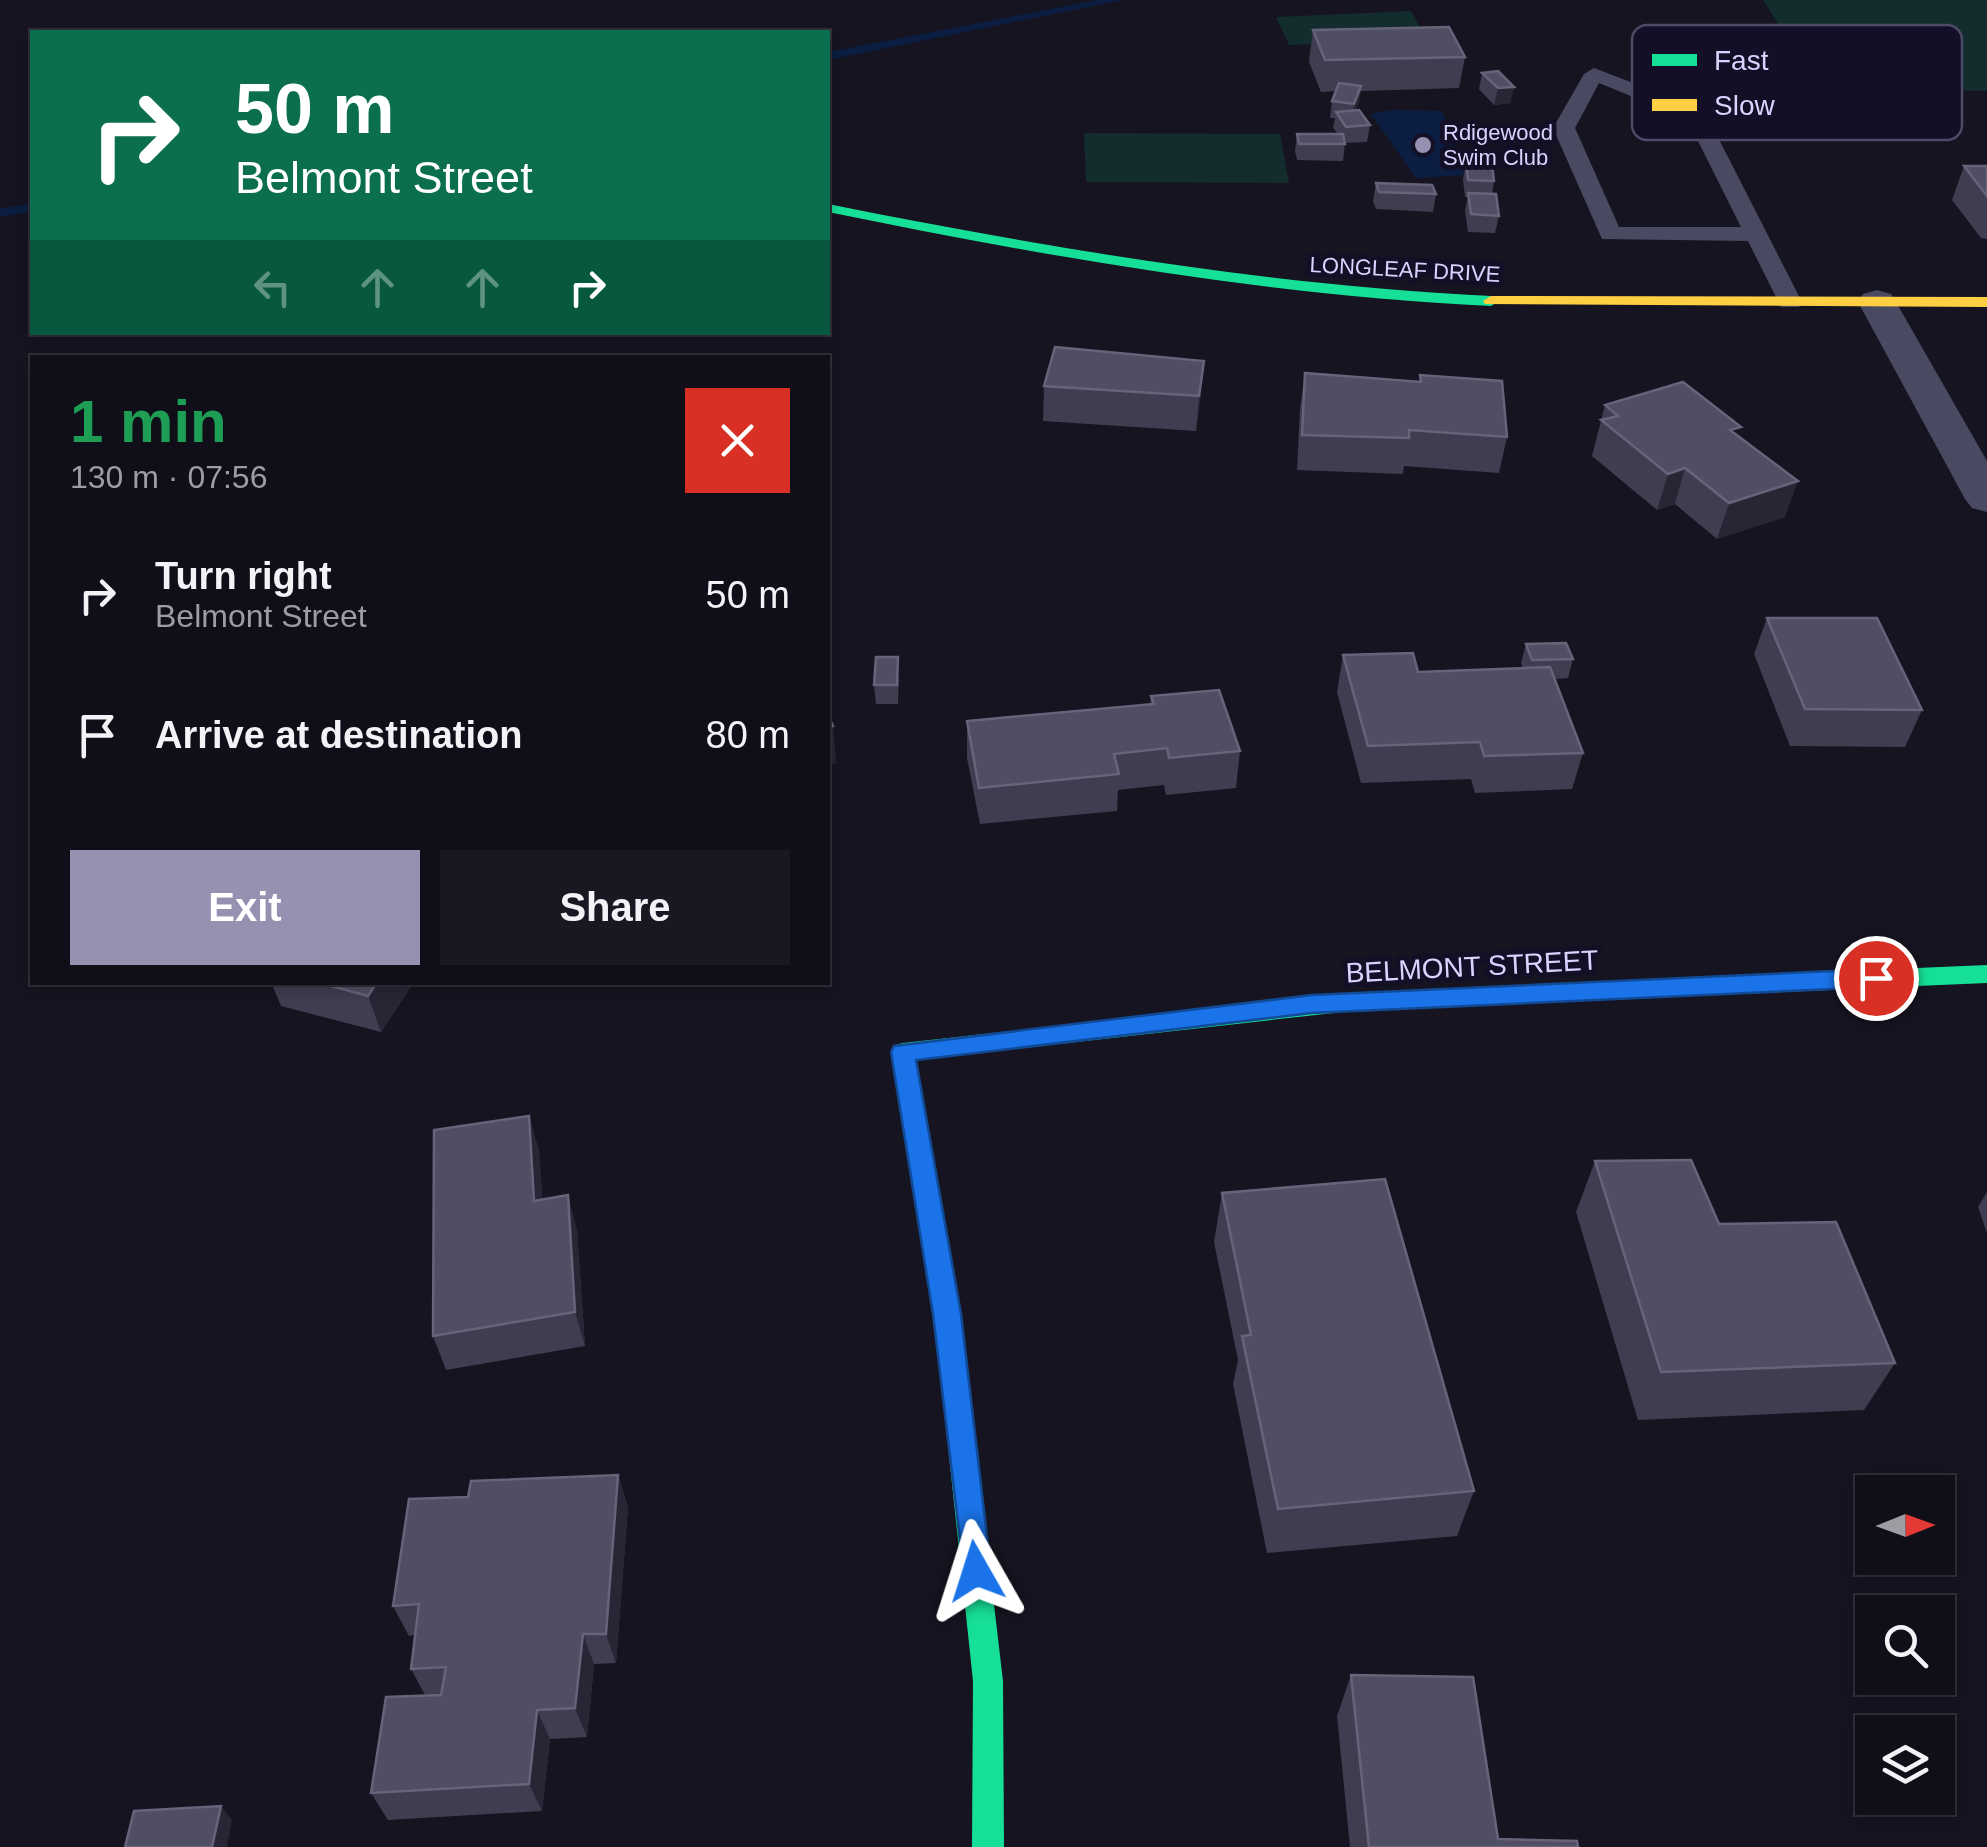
<!DOCTYPE html>
<html lang="en">
<head>
<meta charset="utf-8">
<style>
	body { margin:0; font-family:Helvetica,sans-serif; background:#191822; color:#f1f3f6; height:100vh; display:flex; flex-direction:column; font-size:38px; white-space:nowrap }
	* { box-sizing:border-box; margin:0 }
	p { font-size:32px; color:#9c9ca2 }
	.icon { flex:none; width:55px; height:55px; fill:none; stroke:currentColor; stroke-width:2; stroke-linecap:round; stroke-linejoin:round }
	.map { position:relative; flex:1; overflow:hidden }
	.panel { position:absolute; left:30px; top:355px; width:800px; height:630px; display:flex; flex-direction:column; background:#100f19; border-radius:0px; box-shadow:0 5px 15px #0003,0 0 0 2px #302f38 }
	.panel>* { flex:none }
	.top-card { position:absolute; left:30px; top:30px; width:800px; height:305px; border-radius:0px; box-shadow:0 5px 15px #0003,0 0 0 2px #302f38; background:#0b6e4f; color:#fff; overflow:hidden }
	.needle { width:65px; rotate:89deg }
	.controls { position:absolute; left:1855px; top:1475px; display:grid; gap:20px }
	.controls a { display:grid; place-items:center; width:100px; height:100px; border-radius:0px; background:#100f19; box-shadow:0 5px 15px #0003,0 0 0 2px #302f38; font-size:50px }
	.pin { position:absolute; display:grid; place-items:center; width:85px; height:85px; color:#fff; margin:-42px; border:5px solid #fff; border-radius:50%; box-shadow:0 2px 10px #0007 }
	.me { position:absolute; width:110px; margin:-55px; rotate:354deg; stroke-linejoin:round; filter:drop-shadow(0 0 8px #0008) }
	.turn { display:flex; align-items:center; gap:35px; height:210px; padding:0 40px; font-size:45px }
	.turn .icon { width:130px; height:130px; stroke-width:2.5 }
	.turn b { display:block; font-size:70px; line-height:85px }
	.lanes { display:flex; align-items:center; height:95px; padding:0 40px; background:#0003; justify-content:center; gap:50px; direction:ltr }
	.lanes .off { opacity:.35 }
	.round { display:grid; place-items:center; flex:none; width:105px; height:105px; border-radius:0px; background:#191822 }
	.overview { display:flex; align-items:center; justify-content:space-between; height:170px; padding:0 40px }
	h1 { font-size:60px; font-weight:700; line-height:75px; color:#1e9e55 }
	.primary-button { display:flex; gap:20px; margin-top:auto; padding:20px 40px }
	.primary-button a { flex:1; height:115px; border-radius:0px; background:#9591b1; color:#fff; font-size:40px; font-weight:700; line-height:115px; text-align:center }
	.primary-button a+a { background:#191822; color:#f1f3f6 }
	ul { padding:0; list-style:none }
	li { display:flex; align-items:center; gap:30px; height:140px; padding:0 40px }
	li div { flex:1 }
	li b { display:block; font-size:38px }
	li em { font-style:normal }
	.map>svg:first-child { display:block }
	.green { fill:#132c2d }
	.water { fill:#0b1e41 }
	.lines { fill:none; stroke-linecap:round; stroke-linejoin:round }
	.stream { fill:#0b1e41; fill-rule:evenodd }
	.lane { fill:#4a4962; fill-rule:evenodd }
	.street { fill:#4a4962; fill-rule:evenodd }
	.fast { fill:#16e098; fill-rule:evenodd }
	.slow { fill:#ffcf43; fill-rule:evenodd }
	.wall { fill:#403d50 }
	.shaded-wall { fill:#282635 }
	.building { fill:#504e63; stroke:#66637b; stroke-width:2.5 }
	.route { fill:#1a73e8; stroke:#114b97; stroke-width:2.5 }
	.poi-dot { fill:#9591b1; stroke:#130f26; stroke-width:4 }
	.labels { text-anchor:middle; stroke-width:10; stroke-linejoin:round; paint-order:stroke }
	.far-poi-label { font-size:22px; fill:#d9d4ff; stroke:#130f26; text-anchor:start }
	.far-street-label { font-size:22px; fill:#d9d4ff; stroke:#130f26 }
	.street-label { font-size:28px; fill:#d9d4ff; stroke:#130f26 }
	.key { fill:#130f26; stroke:#4e4a67; stroke-width:2.5 }
	.key-label { font-size:28px; fill:#d9d4ff }
</style>
</head>
<body>
<div class="map">
<svg width="1987" height="1847" viewBox="0 0 1987 1847">
	<rect width="100%" height="100%" fill="#161421"/>
	<g class="green">
		<polygon points="1763,0 1987,0 1987,91 1819,89"/>
		<polygon points="1411,11 1427,40 1289,45 1276,17"/>
		<polygon points="1084,133 1280,134 1289,183 1086,182"/>
	</g>
	<polygon class="water" points="1393,110 1442,111 1465,175 1416,178 1371,114"/>
	<g class="lines">
		<g class="stream">
			<polygon points="1098,0 1123,0 828,60 828,52"/>
			<polygon points="32,203 32,211 0,217 0,209"/>
		</g>
		<path class="lane" d="M1594,68L1704,110L1802,302L1799,307H1781L1748,241L1602,239L1553,128L1584,74ZM1599,83L1687,119L1741,227H1619L1575,128Z"/>
		<polygon class="street" points="1877,290 1891,294 1896,302 1987,461 1987,512 1972,508 1965,499 1858,302 1863,294"/>
		<g class="fast">
			<path d="M828,204C1048,248 1267,285 1491,296L1499,301L1491,306C1267,295 1048,257 828,212Z"/>
			<polygon points="1987,965 1987,983 1847,989 1839,986 1835,980 1839,974 1847,971"/>
			<polygon points="1342,994 1350,997 1354,1003 1350,1009 1342,1012 916,1060 960,1314 1003,1681 1004,1847 972,1847 973,1681 934,1314 891,1052 895,1045 903,1043"/>
		</g>
		<g class="slow">
			<polygon points="1491,296 1987,297 1987,307 1485,304 1483,301"/>
			<polygon points="1847,971 1855,974 1859,980 1855,986 1847,989 1342,1012 1334,1009 1330,1003 1334,997 1342,994"/>
		</g>
	</g>
	<g class="wall">
		<polygon points="1313,30 1465,57 1459,88 1361,91 1356,110 1370,125 1367,142 1345,143 1343,161 1297,160 1295,151 1297,134 1338,134 1333,128 1335,118 1330,118 1332,101 1336,91 1321,92 1309,62"/>
		<polygon points="1482,73 1514,87 1510,103 1494,105 1479,89"/>
		<polygon points="1466,163 1494,181 1492,194 1499,216 1495,233 1468,232 1465,210 1468,197 1465,197 1463,180"/>
		<polygon points="1964,166 1987,166 1987,239 1981,238 1952,200"/>
		<polygon points="1376,183 1436,194 1433,212 1376,209 1373,201"/>
		<polygon points="1204,361 1196,431 1043,421 1044,386"/>
		<polygon points="1305,373 1419,381 1420,375 1507,437 1499,473 1404,466 1403,474 1297,470 1300,408"/>
		<polygon points="1605,405 1738,436 1785,517 1717,539 1675,504 1657,510 1592,456"/>
		<polygon points="1767,618 1922,710 1905,747 1790,746 1754,654"/>
		<polygon points="1526,644 1573,659 1568,678 1555,679 1583,753 1572,789 1475,793 1471,779 1361,783 1337,692 1343,655 1418,672 1523,668 1521,663"/>
		<polygon points="899,675 898,704 876,704 874,685"/>
		<polygon points="1151,696 1240,751 1236,788 1166,795 1164,785 1118,790 1117,811 980,824 967,758 967,721 1150,704"/>
		<polygon points="271,982 414,982 381,1032 281,1006"/>
		<polygon points="529,1116 539,1151 542,1199 577,1230 585,1346 446,1370 433,1336"/>
		<polygon points="1595,1161 1719,1224 1895,1363 1864,1410 1638,1420 1576,1212"/>
		<polygon points="1987,1192 1987,1233 1978,1207"/>
		<polygon points="1222,1193 1474,1491 1457,1536 1267,1553 1233,1384 1238,1360 1214,1242"/>
		<polygon points="618,1475 628,1507 616,1663 594,1664 587,1737 550,1739 542,1811 388,1820 371,1793 425,1695 411,1669 415,1635 409,1636 393,1606 468,1497"/>
		<polygon points="1351,1675 1498,1839 1578,1847 1350,1847 1337,1716"/>
	</g>
	<g class="shaded-wall">
		<polygon points="1361,86 1359,103 1352,120 1354,104"/>
		<polygon points="1514,87 1510,103 1494,105 1498,88"/>
		<polygon points="1204,361 1201,396 1196,431 1199,396"/>
		<polygon points="1685,468 1675,504 1657,510 1668,474"/>
		<polygon points="1798,481 1785,517 1717,539 1729,503"/>
		<polygon points="833,726 836,763 828,765 828,728"/>
		<polygon points="377,982 414,982 381,1032 368,996"/>
		<polygon points="529,1116 539,1151 545,1235 534,1201"/>
		<polygon points="568,1195 577,1230 585,1346 575,1312"/>
		<polygon points="618,1475 628,1507 616,1663 606,1634"/>
		<polygon points="583,1634 594,1664 587,1737 575,1708"/>
		<polygon points="537,1710 550,1739 542,1811 529,1784"/>
		<polygon points="221,1806 232,1820 227,1847 212,1847"/>
	</g>
	<g class="building">
		<polygon points="1449,27 1465,57 1325,60 1313,30"/>
		<polygon points="1498,71 1514,87 1498,88 1482,73"/>
		<polygon points="1339,83 1361,86 1354,104 1332,101"/>
		<polygon points="1359,110 1370,125 1346,127 1336,112"/>
		<polygon points="1297,134 1343,134 1345,144 1299,144"/>
		<polygon points="1466,163 1492,164 1494,181 1468,180"/>
		<polygon points="1964,166 1987,166 1987,196"/>
		<polygon points="1376,183 1432,185 1436,194 1379,192"/>
		<polygon points="1468,193 1496,194 1499,216 1471,214"/>
		<polygon points="1055,347 1204,361 1199,396 1044,386"/>
		<polygon points="1305,373 1421,382 1420,375 1502,381 1507,437 1409,430 1409,438 1302,435"/>
		<polygon points="1683,382 1741,427 1730,430 1798,481 1729,503 1685,468 1668,474 1601,420 1618,416 1605,405"/>
		<polygon points="1767,618 1877,618 1922,710 1805,709"/>
		<polygon points="1566,643 1573,659 1532,660 1526,644"/>
		<polygon points="1413,653 1418,672 1550,667 1583,753 1484,756 1480,742 1368,746 1343,655"/>
		<polygon points="876,657 898,657 897,685 874,685"/>
		<polygon points="1219,690 1240,751 1169,758 1167,748 1114,754 1119,774 979,788 967,721 1154,704 1151,696"/>
		<polygon points="828,715 833,726 828,728"/>
		<polygon points="317,982 377,982 368,996"/>
		<polygon points="529,1116 534,1201 568,1195 575,1312 433,1336 434,1130"/>
		<polygon points="1691,1160 1719,1224 1836,1222 1895,1363 1661,1372 1595,1161"/>
		<polygon points="1385,1179 1474,1491 1278,1509 1242,1336 1251,1335 1222,1193"/>
		<polygon points="618,1475 606,1634 583,1634 575,1708 537,1710 529,1784 371,1793 386,1697 441,1695 446,1667 411,1669 419,1604 393,1606 409,1499 468,1497 471,1481"/>
		<polygon points="1351,1675 1473,1677 1498,1839 1577,1841 1578,1847 1369,1847"/>
		<polygon points="221,1806 212,1847 125,1847 134,1811"/>
	</g>
	<polygon class="route" points="1876,969 1888,978 1876,987 1312,1013 916,1060 961,1314 991,1571 987,1581 976,1586 965,1581 933,1314 891,1052 894,1046 1312,995"/>
	<circle class="poi-dot" cx="1423" cy="145" r="10"/>
	<g class="labels">
		<g class="far-poi-label">
			<text x="1443" y="140">Rdigewood<tspan x="1443" dy="25">Swim Club</tspan></text>
		</g>
		<g class="far-street-label">
			<text transform="translate(1405 269) rotate(3)" y="8">LONGLEAF DRIVE</text>
		</g>
		<g class="street-label">
			<text transform="translate(1472 966) rotate(-3)" y="10">BELMONT STREET</text>
		</g>
	</g>
	<rect x="1632" y="25" width="330" height="115" rx="15" class="key"/>
	<rect x="1652" y="54" width="45" height="12" fill="#16e098"/>
	<rect x="1652" y="99" width="45" height="12" fill="#ffcf43"/>
	<g class="key-label">
		<text x="1714" y="70">Fast</text>
		<text x="1714" y="115">Slow</text>
	</g>
</svg>
<div class="controls">
<a><svg class="needle" viewBox="-14 -14 28 28"><path d="M0-13l5 13h-10z" fill="#e53935"/><path d="M0 13l5-13h-10z" fill="#9c9ca2"/></svg></a>
<a><svg class="icon" aria-label="search" viewBox="0 0 24 24"><circle cx="10" cy="10" r="6"/><path d="M15 15l6 6"/></svg></a>
<a><svg class="icon" aria-label="layers" viewBox="0 0 24 24"><path d="M12 4l9 5-9 5-9-5zM3 14l9 5 9-5"/></svg></a>
</div>
<div class="pin" style="left:1876px;top:978px;background:#d93025"><svg class="icon" aria-label="arrive" viewBox="0 0 24 24"><path d="M6 21V4h12l-3 4 3 4H6"/></svg></div>
<svg class="me" style="left:976px;top:1571px" viewBox="-20 -20 40 40"><path d="M0-17L14 15 0 8-14 15z" fill="#1a73e8" stroke="#fff" stroke-width="4"/></svg>
<div class="top-card">
<div class="turn"><svg class="icon" aria-label="right" viewBox="0 0 24 24"><path d="M7 20v-9h11M14 6l5 5-5 5"/></svg><div><b>50 m</b>Belmont Street</div></div>
<div class="lanes"><svg class="icon off" aria-label="left" viewBox="0 0 24 24"><path d="M17 20v-9H6M10 6l-5 5 5 5"/></svg><svg class="icon off" aria-label="ahead" viewBox="0 0 24 24"><path d="M12 20V5M6 11l6-6 6 6"/></svg><svg class="icon off" aria-label="ahead" viewBox="0 0 24 24"><path d="M12 20V5M6 11l6-6 6 6"/></svg><svg class="icon" aria-label="right" viewBox="0 0 24 24"><path d="M7 20v-9h11M14 6l5 5-5 5"/></svg></div>
</div>
<section class="panel">
<div class="overview"><div><h1>1 min</h1><p>130 m · 07:56</p></div><a class="round" style="background:#d93025;color:#fff"><svg class="icon" aria-label="close" viewBox="0 0 24 24"><path d="M6 6l12 12M18 6L6 18"/></svg></a></div>
<ul>
<li><svg class="icon" aria-label="right" viewBox="0 0 24 24"><path d="M7 20v-9h11M14 6l5 5-5 5"/></svg><div><b>Turn right</b><p>Belmont Street</p></div><em>50 m</em></li>
<li><svg class="icon" aria-label="arrive" viewBox="0 0 24 24"><path d="M6 21V4h12l-3 4 3 4H6"/></svg><div><b>Arrive at destination</b></div><em>80 m</em></li>
</ul>
<div class="primary-button"><a>Exit</a><a>Share</a></div>
</section>
</div>
</body>
</html>
